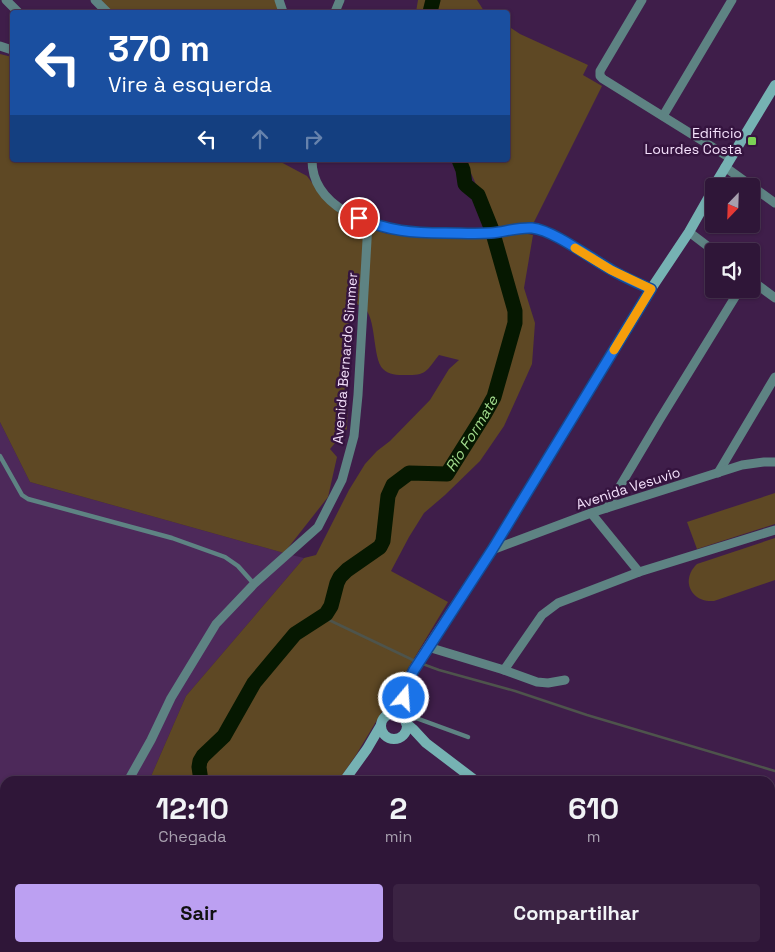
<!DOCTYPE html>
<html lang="pt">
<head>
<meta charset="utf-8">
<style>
	body { margin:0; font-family:"Space Grotesk",sans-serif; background:#3b2343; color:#f1f3f6; height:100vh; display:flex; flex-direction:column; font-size:19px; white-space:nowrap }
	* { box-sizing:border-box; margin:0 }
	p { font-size:16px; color:#a79fae }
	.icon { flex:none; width:28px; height:28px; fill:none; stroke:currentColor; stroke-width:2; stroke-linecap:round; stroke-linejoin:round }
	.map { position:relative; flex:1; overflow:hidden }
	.details { position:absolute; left:0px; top:776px; width:775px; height:176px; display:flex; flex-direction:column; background:#2f1638; border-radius:15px 15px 0 0; box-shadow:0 1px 4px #0004,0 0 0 1px #4a3553 }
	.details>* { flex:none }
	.guide { position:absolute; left:10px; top:10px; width:500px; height:152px; border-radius:5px; box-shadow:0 1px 4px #0004,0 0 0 1px #4a3553; background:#1a4fa0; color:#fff; overflow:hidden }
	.needle { width:32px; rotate:203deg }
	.fabs { position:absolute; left:705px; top:178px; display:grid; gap:10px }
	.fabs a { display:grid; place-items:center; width:55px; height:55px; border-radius:5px; background:#2f1638; box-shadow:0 1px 4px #0004,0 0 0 1px #4a3553; font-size:25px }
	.pin { position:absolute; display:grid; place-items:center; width:42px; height:42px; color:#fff; margin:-21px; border:2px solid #fff; border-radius:50%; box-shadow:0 1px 5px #0007 }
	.me { position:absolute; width:55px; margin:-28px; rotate:18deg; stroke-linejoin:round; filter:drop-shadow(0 0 4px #0008) }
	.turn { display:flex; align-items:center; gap:18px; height:105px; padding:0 15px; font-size:22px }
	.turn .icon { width:65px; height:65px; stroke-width:2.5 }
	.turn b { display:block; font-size:35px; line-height:42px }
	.lanes { display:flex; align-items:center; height:48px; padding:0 15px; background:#0003; justify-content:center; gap:25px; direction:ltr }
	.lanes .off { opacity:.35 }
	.eta { display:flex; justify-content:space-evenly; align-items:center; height:85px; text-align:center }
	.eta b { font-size:30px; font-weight:800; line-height:35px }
	.primary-button { display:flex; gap:10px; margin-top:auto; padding:10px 15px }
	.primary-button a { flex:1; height:58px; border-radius:5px; background:#bca0f2; color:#111; font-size:20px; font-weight:800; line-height:58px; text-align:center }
	.primary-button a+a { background:#3b2343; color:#f1f3f6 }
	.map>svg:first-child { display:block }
	.built { fill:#4d295a }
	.green { fill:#5e4824 }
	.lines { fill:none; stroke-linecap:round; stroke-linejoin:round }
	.stream { stroke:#4e544c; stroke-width:2.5 }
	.river { stroke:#061801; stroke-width:15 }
	.lane { stroke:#5e8383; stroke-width:4.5 }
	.street { stroke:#5e8383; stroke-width:9 }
	.secondary { stroke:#76b2b3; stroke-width:10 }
	.route-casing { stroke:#114b97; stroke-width:12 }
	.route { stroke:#1a73e8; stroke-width:9 }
	.slow { stroke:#f59e0b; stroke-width:9 }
	.poi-dot { fill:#7bd156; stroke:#35143f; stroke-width:2 }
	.labels { text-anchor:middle; stroke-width:5; stroke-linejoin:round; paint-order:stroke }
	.poi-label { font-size:14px; fill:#f5e1fc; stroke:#35143f; text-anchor:end }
	.street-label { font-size:14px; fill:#f5e1fc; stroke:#35143f }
	.water-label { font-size:15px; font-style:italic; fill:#a0d98b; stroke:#35143f }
</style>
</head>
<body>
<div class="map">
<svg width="775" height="952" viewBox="0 0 775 952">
	<rect width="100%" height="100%" fill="#3f1e4a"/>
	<g class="built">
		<polygon points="0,422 30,482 284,553 304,558 186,696 149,781 5,781 5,822 0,819"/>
		<polygon points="522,948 627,948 623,952 527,952"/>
	</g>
	<g class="green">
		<polygon points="101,0 281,0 287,12 112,12"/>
		<polygon points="418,0 477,0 484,11 486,12 416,12"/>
		<path d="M508,26L520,34L588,65L583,75L602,86L528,234L533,235L524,288L535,323L532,364L504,426L480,461L445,495L424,513L409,537L391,571L448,602L356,755L338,781H149L186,696L304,558L316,555L349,490L365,464L377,451L390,441L430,400L449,369L459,360L439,355C427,370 427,376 405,375C397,375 389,375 383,369C372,359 377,316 363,307C361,305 358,305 356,304L350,310L347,429L330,449L337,457L328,497L284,553L30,482L0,422V54L12,57V160H277L307,176L327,203L354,224L388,234L480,239L482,236L499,235L465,160H508Z"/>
		<polygon points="775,493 775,524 697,549 687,522"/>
		<path d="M775,538V580L714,601C691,603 680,580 697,564Z"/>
		<polygon points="36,948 224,948 221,952 33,952"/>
		<polygon points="240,948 520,948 525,952 237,952"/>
	</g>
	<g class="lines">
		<g class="stream">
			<polyline points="325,615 329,620 415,661"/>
			<polyline points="420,663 439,670 515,691 587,715 775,771"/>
		</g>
		<g class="river">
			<polyline points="430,12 433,0"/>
			<path id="s1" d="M201,781L199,767L200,761L203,756L224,736L254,683L295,634L326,614L331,606L337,583L340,577L347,570L380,547L383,541L388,496L393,485L409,473L447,474L484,415L494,397L515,323V311L492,230L478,195L467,186L465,184L463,170L459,160"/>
			<polyline points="88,952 91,948"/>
		</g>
		<g class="lane">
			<polyline points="0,456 22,495 28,499 172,538 225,557 238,566 254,584"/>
			<polyline points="405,721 416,718 468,737"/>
			<polyline points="535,948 541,952"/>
		</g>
		<g class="street">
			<polyline points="6,0 18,12"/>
			<polyline points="95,0 107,12"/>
			<polyline points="279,0 283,12"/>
			<polyline points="642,0 600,71 600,76 603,79 730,158"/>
			<polyline points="335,12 340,0"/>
			<polyline points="0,46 12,50"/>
			<polyline points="663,116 732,0"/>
			<path d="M312,160C312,207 368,226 407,232C418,233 430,233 441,233C454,233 467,234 479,234C487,233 495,233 502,232C514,230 528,226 540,230C562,237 589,258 610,269C623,277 637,283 651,289"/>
			<polyline points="725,167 775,203"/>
			<polyline points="689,232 714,251"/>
			<polyline points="751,280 775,298"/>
			<polyline points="718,473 775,377"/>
			<polyline points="607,508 660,419 740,289"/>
			<polyline points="492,550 591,513 742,465 764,462 775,462"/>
			<polyline points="639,572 775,530"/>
			<polyline points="428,647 504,670 542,615 558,603 639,572 591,513"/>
			<polyline points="504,670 537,682 548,683 565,680"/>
			<polyline points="128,781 151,740 171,698 216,624 254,584 318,527 342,480 354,436 358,395 368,223"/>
			<polyline points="12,952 16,948"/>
		</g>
		<g class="secondary">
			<polyline points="714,186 775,85"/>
			<circle cx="394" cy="726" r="13"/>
			<polyline points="386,716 407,684 414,669 428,647 492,550 651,289 689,232 714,188"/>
			<polyline points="404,718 403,707 406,688"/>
			<polyline points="406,723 413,729 426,743 476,781"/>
			<polyline points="344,781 367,749 381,725"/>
			<polyline points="770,873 775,872"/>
			<polyline points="770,939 775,938"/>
			<polyline points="228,952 231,948"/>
			<polyline points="712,952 714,948"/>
		</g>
	</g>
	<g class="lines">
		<defs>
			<path id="route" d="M359,218C388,231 413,233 445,233C460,233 475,234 491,233C504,232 519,227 532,228C553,230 590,258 610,269C623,277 637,283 651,289L492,550L414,670L407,684L404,698"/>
		</defs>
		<use href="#route" class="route-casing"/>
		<use href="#route" class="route"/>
		<polyline class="slow" points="575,248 611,270 651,289 614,350"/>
	</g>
	<rect class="poi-dot" x="747" y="136" width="10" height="10" rx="2.5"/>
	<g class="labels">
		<g class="poi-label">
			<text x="742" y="138">Edificio<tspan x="742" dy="16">Lourdes Costa</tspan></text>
		</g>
		<g class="street-label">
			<text transform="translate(345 358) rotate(-85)" y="5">Avenida Bernardo Simmer</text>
			<text transform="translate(628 488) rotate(-18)" y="5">Avenida Vesuvio</text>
		</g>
		<g class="water-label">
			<text dy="5" stroke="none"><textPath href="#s1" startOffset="476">Rio Formate</textPath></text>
		</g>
	</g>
</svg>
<div class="fabs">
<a><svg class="needle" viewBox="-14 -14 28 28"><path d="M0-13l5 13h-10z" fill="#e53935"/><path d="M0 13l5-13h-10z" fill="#a79fae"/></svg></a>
<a><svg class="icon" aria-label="sound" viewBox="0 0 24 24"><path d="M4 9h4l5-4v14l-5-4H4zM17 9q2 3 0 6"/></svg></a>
</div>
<div class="pin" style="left:359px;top:218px;background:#d93025"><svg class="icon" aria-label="arrive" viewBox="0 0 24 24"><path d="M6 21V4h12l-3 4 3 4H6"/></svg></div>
<svg class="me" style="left:404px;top:698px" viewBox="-20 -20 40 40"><circle r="17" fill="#1a73e8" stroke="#fff" stroke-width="3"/><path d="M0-11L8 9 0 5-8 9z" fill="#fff"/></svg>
<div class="guide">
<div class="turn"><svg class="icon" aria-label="left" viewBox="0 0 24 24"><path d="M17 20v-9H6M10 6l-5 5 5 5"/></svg><div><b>370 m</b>Vire à esquerda</div></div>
<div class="lanes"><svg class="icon" aria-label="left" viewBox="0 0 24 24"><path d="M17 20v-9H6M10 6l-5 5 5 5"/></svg><svg class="icon off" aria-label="ahead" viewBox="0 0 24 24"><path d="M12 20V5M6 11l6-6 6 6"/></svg><svg class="icon off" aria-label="right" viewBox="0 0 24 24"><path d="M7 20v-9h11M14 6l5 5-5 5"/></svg></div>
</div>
<section class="details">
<div class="eta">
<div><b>12:10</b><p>Chegada</p></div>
<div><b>2</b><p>min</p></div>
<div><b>610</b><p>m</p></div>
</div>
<div class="primary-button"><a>Sair</a><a>Compartilhar</a></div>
</section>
</div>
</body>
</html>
